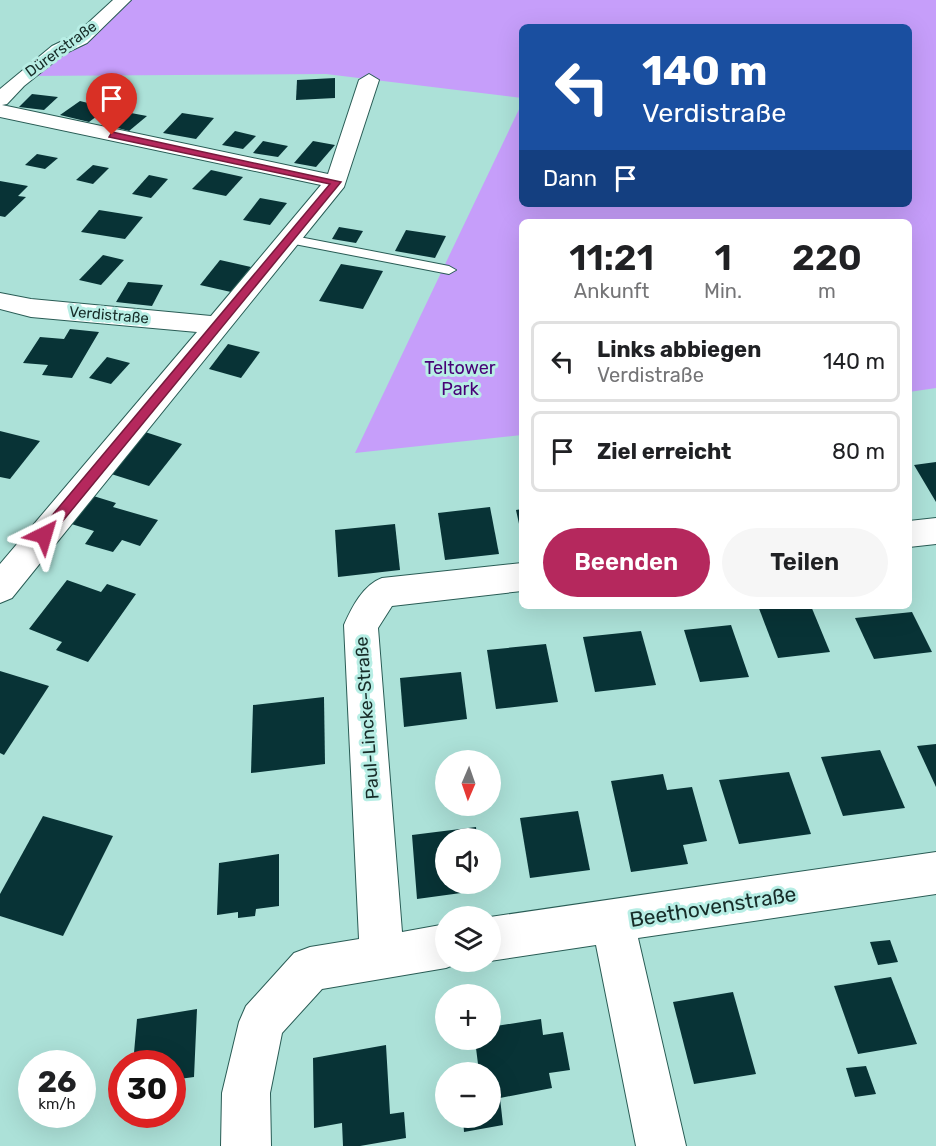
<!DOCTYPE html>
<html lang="de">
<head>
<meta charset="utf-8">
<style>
	body { margin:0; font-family:Rubik,sans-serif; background:#f6f6f6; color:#202124; height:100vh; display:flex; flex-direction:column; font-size:22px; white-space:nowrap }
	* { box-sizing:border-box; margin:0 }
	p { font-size:20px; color:#757577 }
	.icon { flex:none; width:33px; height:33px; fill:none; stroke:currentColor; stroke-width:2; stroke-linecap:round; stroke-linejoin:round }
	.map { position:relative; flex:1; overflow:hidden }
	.drawer { position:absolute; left:519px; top:219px; width:393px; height:390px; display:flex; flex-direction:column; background:#fff; border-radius:9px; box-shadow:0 6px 24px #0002 }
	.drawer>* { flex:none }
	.top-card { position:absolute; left:519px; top:24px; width:393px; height:183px; border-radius:9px; box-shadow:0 6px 24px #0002; background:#1a4fa0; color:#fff; overflow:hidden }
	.needle { width:39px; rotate:182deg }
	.controls { position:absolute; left:435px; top:750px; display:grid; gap:12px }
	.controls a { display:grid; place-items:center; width:66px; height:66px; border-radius:50%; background:#fff; box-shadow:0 6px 24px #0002; font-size:30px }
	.speed { position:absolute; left:18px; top:1050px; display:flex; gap:12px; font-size:30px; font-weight:700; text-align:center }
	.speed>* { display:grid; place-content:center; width:78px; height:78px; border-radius:50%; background:#fff; box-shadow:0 6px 24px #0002; line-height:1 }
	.speed small { font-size:15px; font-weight:400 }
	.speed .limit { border:9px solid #d22; background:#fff; color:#111 }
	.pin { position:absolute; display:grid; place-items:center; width:51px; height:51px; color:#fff; margin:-62px -26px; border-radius:50% 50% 50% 0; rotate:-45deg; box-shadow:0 0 6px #0007 }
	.pin .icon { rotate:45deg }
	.me { position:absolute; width:66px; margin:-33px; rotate:40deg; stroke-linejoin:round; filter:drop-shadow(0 0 4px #0008) }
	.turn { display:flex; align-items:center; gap:21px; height:126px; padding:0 24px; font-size:27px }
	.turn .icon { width:78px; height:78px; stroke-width:2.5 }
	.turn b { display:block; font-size:42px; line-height:51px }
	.then { display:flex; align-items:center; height:57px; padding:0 24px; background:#0003; gap:12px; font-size:22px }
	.eta { display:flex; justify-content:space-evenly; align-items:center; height:102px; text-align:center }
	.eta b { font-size:36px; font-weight:600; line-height:42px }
	.action { display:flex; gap:12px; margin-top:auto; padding:12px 24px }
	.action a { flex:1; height:69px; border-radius:36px; background:#b5285d; color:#fff; font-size:24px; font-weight:600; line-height:69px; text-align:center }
	.action a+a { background:#f6f6f6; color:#202124 }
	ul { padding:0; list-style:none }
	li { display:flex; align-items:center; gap:18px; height:81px; margin:0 12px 9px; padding:0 12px; border:3px solid #e0e0e0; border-radius:9px }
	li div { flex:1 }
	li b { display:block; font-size:22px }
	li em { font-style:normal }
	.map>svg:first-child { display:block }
	.green { fill:#c69efa }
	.building { fill:#083336 }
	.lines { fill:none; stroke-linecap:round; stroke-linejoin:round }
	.lane-casing { stroke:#295c55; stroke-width:2 }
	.street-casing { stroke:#295c55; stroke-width:2 }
	.lane { fill:#fff; fill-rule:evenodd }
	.street { fill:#fff; fill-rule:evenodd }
	.route { fill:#b5285d; stroke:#761a3c; stroke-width:1.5 }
	.labels { text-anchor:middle; stroke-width:6; stroke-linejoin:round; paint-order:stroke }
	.far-street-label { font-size:15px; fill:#172d29; stroke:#b8eee5 }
	.park-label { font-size:18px; fill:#470176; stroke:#b8eee5 }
	.street-label { font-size:18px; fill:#172d29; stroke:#b8eee5 }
	.near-street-label { font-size:21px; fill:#172d29; stroke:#b8eee5 }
</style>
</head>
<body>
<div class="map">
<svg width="936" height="1146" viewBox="0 0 936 1146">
	<rect width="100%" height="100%" fill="#ace1d8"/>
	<polygon class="green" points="123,0 936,0 936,388 909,392 909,222 522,222 522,435 355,453 522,103 522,204 909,204 909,27 522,27 522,98 326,74 24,76"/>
	<g class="building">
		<polygon points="335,78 335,98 296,100 297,80"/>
		<polygon points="32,94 58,97 44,110 19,107"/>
		<polygon points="80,101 108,108 89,122 60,115"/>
		<polygon points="131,113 147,116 129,131 114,127"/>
		<polygon points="182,113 214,118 196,139 163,133"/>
		<polygon points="235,131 256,136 243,149 222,145"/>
		<polygon points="263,141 288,146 278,157 253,153"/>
		<polygon points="313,141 335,145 316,167 294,163"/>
		<polygon points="37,154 58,158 45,169 25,165"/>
		<polygon points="93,165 109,168 93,184 76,180"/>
		<polygon points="211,170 243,177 226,196 192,189"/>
		<polygon points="149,175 168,179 151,198 132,194"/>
		<polygon points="0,181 28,186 18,196 26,197 5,217 0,216"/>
		<polygon points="260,198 287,203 270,225 243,220"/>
		<polygon points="99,210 143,217 125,239 81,232"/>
		<polygon points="339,227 363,231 356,243 332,239"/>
		<polygon points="406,230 446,236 435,258 395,251"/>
		<polygon points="103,255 124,260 101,285 79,280"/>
		<polygon points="220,260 251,267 231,292 200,285"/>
		<polygon points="341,264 383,271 363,309 319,301"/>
		<polygon points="128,282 163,285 152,306 116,302"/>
		<polygon points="70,329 99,332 72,378 42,375 48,365 23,363 40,337 64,339"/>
		<polygon points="228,344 260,352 241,378 209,369"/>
		<polygon points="107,357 130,363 111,384 89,378"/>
		<polygon points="139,430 182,444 149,486 105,472"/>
		<polygon points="0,431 40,441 10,479 0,477"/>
		<polygon points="936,462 936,502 914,465"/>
		<polygon points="87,494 116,503 113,507 158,520 140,546 122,540 113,552 85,544 94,531 65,522"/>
		<polygon points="490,507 499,554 445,560 438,513"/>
		<polygon points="522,509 522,533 521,533 516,510"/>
		<polygon points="395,524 400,570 338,577 335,530"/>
		<polygon points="67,580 101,592 107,584 136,594 88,662 56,650 62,642 29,629"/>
		<polygon points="758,606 811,606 830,652 778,658"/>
		<polygon points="912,612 932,652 874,659 855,618"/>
		<polygon points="731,625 749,677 700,682 684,630"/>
		<polygon points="641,631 656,685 595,692 583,637"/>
		<polygon points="546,644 558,702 496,709 487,650"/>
		<polygon points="0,671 49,686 4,755 0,753"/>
		<polygon points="461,672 467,719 404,727 400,678"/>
		<polygon points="324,697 325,764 251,773 253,705"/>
		<polygon points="936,744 936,787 917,746"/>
		<polygon points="880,750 905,808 843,816 821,757"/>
		<polygon points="789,772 811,834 739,844 719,780"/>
		<polygon points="663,774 667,790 692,787 707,841 683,845 688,864 631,872 611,781"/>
		<polygon points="578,811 590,870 530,878 520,818"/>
		<polygon points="43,816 113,836 63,936 0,916 0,894"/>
		<polygon points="476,827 477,838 446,838 446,884 482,884 483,890 417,899 412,835"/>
		<polygon points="279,854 279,906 256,909 255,916 238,918 238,912 217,915 219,863"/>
		<polygon points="890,940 898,962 878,965 870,942"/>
		<polygon points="891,977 917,1044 858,1054 834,986"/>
		<polygon points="733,992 756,1074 694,1084 673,1002"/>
		<polygon points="197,1009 194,1077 172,1080 172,1064 133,1064 137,1019"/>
		<polygon points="541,1019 543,1035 563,1032 570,1070 549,1073 552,1088 500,1098 503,1125 464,1132 463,1118 490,1118 490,1072 479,1072 475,1040 490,1040 490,1027"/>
		<polygon points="386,1045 390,1114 404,1112 406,1138 360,1146 343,1146 342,1123 314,1128 313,1058"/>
		<polygon points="866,1066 876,1094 855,1097 846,1068"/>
	</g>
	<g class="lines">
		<defs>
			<polygon id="lane" points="289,235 449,266 456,270 449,274 284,242 283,239"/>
			<g id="street">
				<polygon points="113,0 131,0 87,43 64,54 24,86 7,104 2,105 328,174 359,80 369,74 379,80 344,187 12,598 0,603 0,564 197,332 31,317 0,309 0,293 31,299 211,316 321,185 0,117 0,89 52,46 75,35"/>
				<polygon points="936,518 936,544 909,547 909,521"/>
				<path d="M522,563V591L392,606L378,628L402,932L446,924V962H461L446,968L322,989L282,1033L270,1093L271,1146H221L222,1093L239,1022L246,1006L294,953L310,947L359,939L344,625C352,607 363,585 382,578Z"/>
				<polygon points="936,852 936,894 638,938 686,1146 636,1146 596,945 490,961 490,917"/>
			</g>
		</defs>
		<use href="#lane" class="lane-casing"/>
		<use href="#street" class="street-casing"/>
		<use href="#lane" class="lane"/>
		<use href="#street" class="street"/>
	</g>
	<polygon class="route" points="112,132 341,182 48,539 39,539 39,531 330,184 109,137"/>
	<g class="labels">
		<g class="far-street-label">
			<text transform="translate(61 49) rotate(-36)" y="5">Dürerstraße</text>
			<text transform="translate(109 315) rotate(5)" y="5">Verdistraße</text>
		</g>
		<g class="park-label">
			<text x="460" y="374">Teltower<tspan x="460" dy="21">Park</tspan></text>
		</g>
		<g class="street-label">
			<text transform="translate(367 718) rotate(-94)" y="6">Paul-Lincke-Straße</text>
		</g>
		<g class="near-street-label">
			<text transform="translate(713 907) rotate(-9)" y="7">Beethovenstraße</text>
		</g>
	</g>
</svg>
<div class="controls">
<a><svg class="needle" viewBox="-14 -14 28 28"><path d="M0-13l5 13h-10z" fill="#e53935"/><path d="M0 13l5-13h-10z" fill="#757577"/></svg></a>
<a><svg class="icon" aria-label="sound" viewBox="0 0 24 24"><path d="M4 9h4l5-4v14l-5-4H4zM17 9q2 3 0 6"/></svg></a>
<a><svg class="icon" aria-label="layers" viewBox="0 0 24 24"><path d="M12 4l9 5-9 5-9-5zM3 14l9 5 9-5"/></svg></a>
<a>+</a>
<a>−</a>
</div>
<div class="speed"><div>26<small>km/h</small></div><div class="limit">30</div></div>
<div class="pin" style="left:112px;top:135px;background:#d93025"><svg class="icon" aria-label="arrive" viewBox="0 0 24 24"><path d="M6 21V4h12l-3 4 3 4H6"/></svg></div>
<svg class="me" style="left:44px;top:535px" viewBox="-20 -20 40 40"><path d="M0-17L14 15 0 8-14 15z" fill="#b5285d" stroke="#fff" stroke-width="4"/></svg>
<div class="top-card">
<div class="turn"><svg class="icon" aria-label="left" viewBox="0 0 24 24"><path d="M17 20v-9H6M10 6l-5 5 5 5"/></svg><div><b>140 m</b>Verdistraße</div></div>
<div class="then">Dann<svg class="icon" aria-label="arrive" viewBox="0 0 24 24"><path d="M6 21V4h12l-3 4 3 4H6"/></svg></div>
</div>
<section class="drawer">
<div class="eta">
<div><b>11:21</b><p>Ankunft</p></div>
<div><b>1</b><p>Min.</p></div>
<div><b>220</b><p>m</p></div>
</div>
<ul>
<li><svg class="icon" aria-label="left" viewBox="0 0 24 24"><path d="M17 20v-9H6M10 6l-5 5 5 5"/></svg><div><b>Links abbiegen</b><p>Verdistraße</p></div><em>140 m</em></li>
<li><svg class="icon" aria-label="arrive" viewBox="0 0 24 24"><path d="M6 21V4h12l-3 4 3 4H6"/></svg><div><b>Ziel erreicht</b></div><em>80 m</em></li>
</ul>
<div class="action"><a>Beenden</a><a>Teilen</a></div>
</section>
</div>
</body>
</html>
